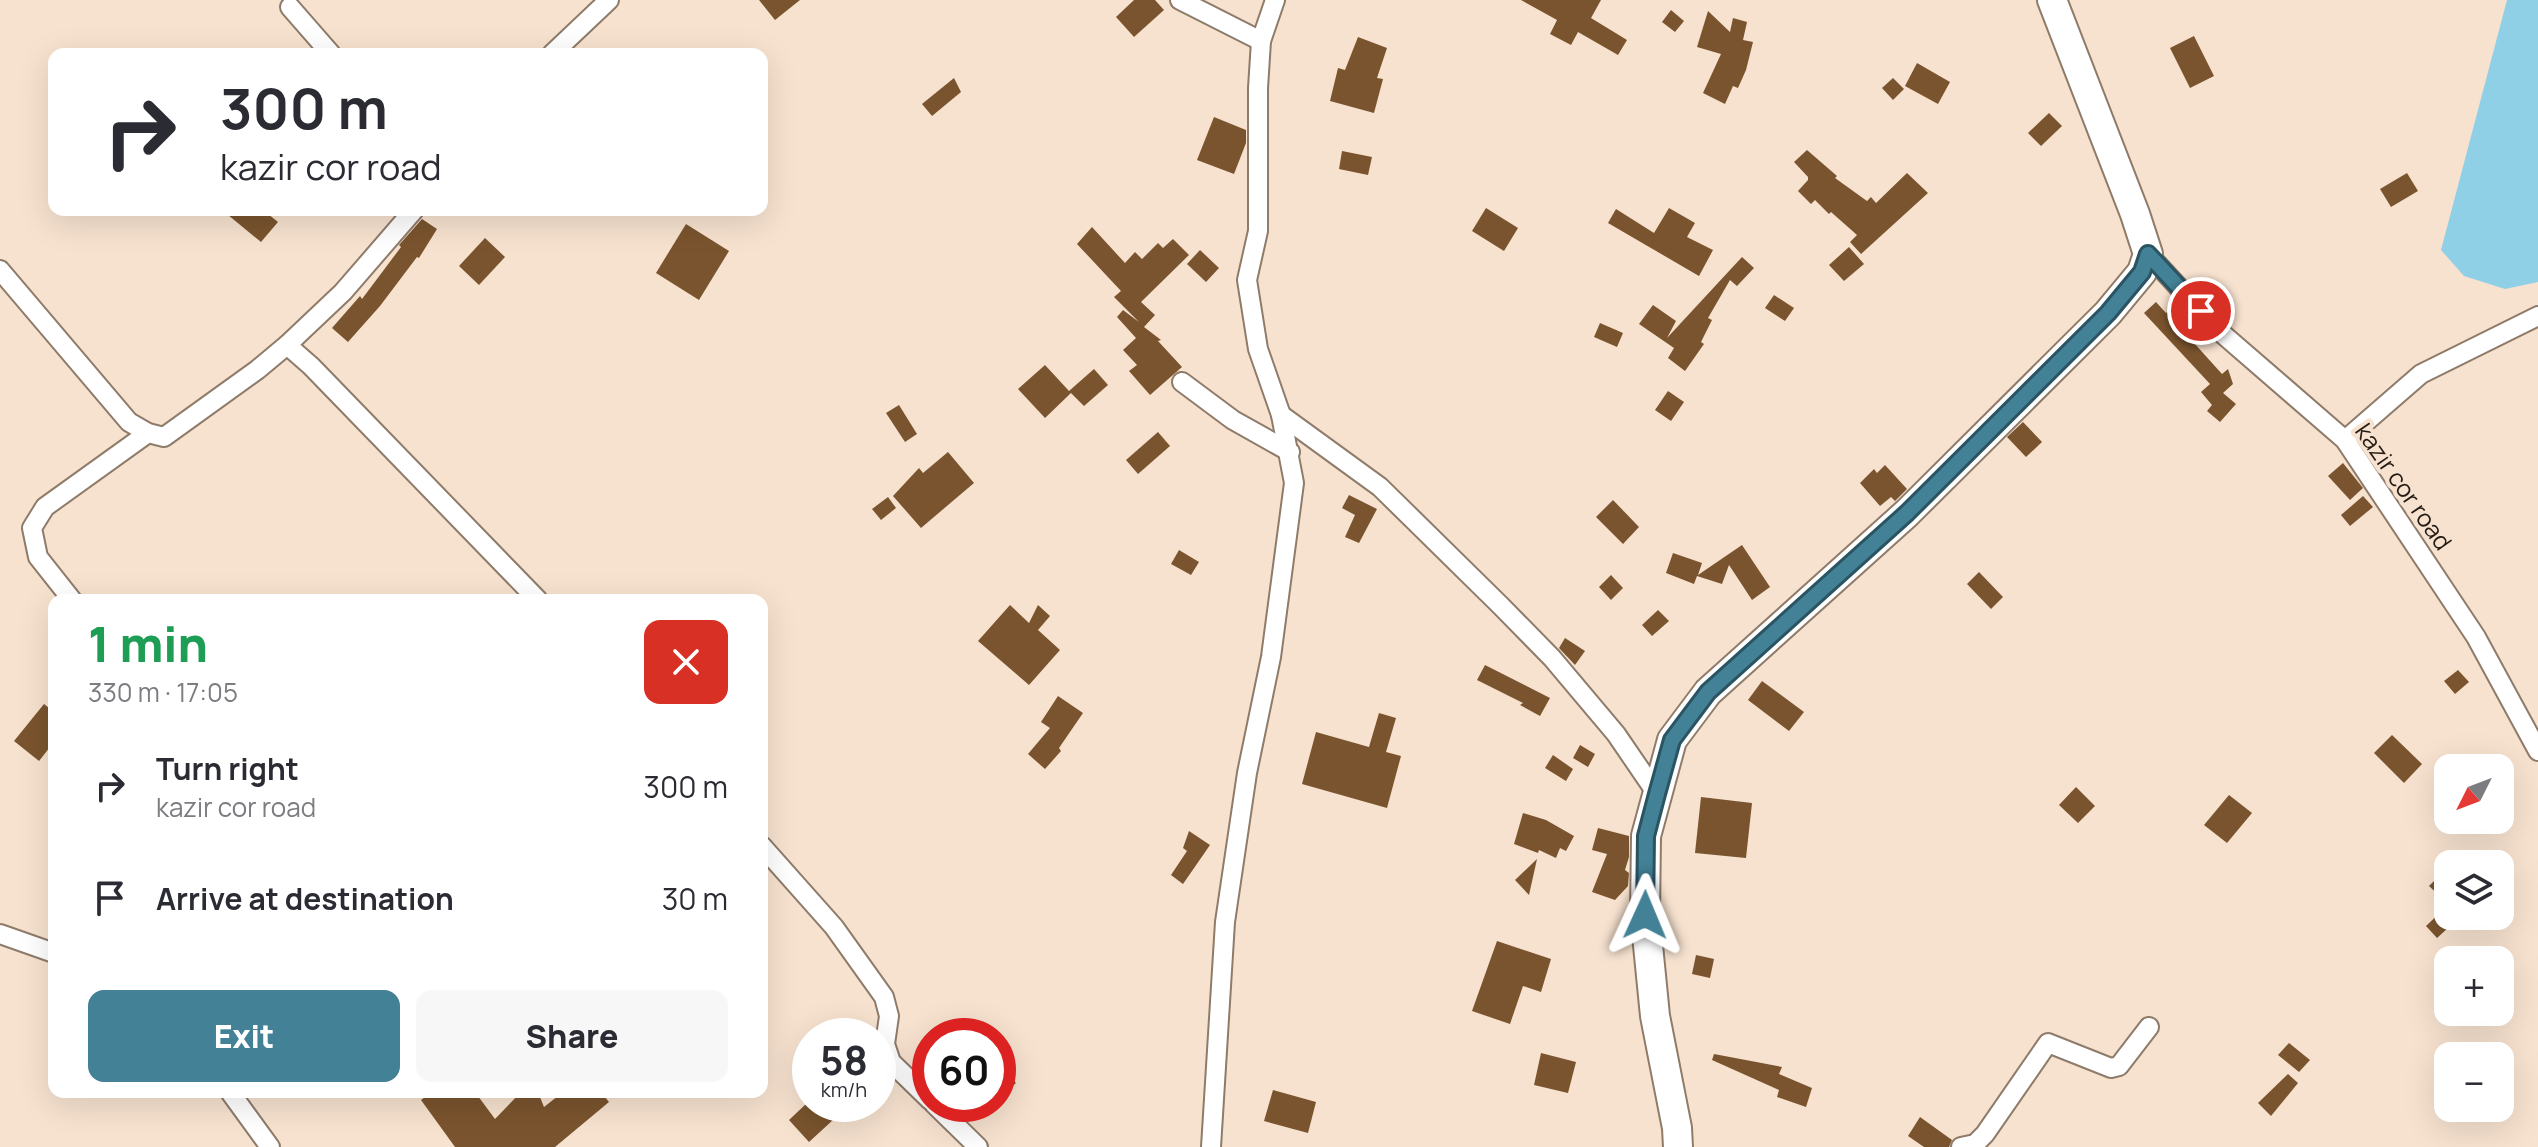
<!DOCTYPE html>
<html lang="en">
<head>
<meta charset="utf-8">
<style>
	body { margin:0; font-family:Manrope,sans-serif; background:#f7f7f7; color:#2b2b33; height:100vh; display:flex; flex-direction:column; font-size:30px; white-space:nowrap }
	* { box-sizing:border-box; margin:0 }
	p { font-size:26px; color:#7c7c81 }
	.icon { flex:none; width:44px; height:44px; fill:none; stroke:currentColor; stroke-width:2; stroke-linecap:round; stroke-linejoin:round }
	.map { position:relative; flex:1; overflow:hidden }
	.sheet { position:absolute; left:48px; top:594px; width:720px; height:504px; display:flex; flex-direction:column; background:#fff; border-radius:16px; box-shadow:0 8px 32px #0002 }
	.sheet>* { flex:none }
	.guide { position:absolute; left:48px; top:48px; width:720px; height:168px; border-radius:16px; box-shadow:0 8px 32px #0002; background:#fff; color:#2b2b33; overflow:hidden }
	.needle { width:52px; rotate:228deg }
	.controls { position:absolute; left:2434px; top:754px; display:grid; gap:16px }
	.controls a { display:grid; place-items:center; width:80px; height:80px; border-radius:16px; background:#fff; box-shadow:0 8px 32px #0002; font-size:40px }
	.speed { position:absolute; left:792px; top:1018px; display:flex; gap:16px; font-size:40px; font-weight:700; text-align:center }
	.speed>* { display:grid; place-content:center; width:104px; height:104px; border-radius:50%; background:#fff; box-shadow:0 8px 32px #0002; line-height:1 }
	.speed small { font-size:20px; font-weight:400 }
	.speed .limit { border:12px solid #d22; background:#fff; color:#111 }
	.pin { position:absolute; display:grid; place-items:center; width:68px; height:68px; color:#fff; margin:-34px; border:4px solid #fff; border-radius:50%; box-shadow:0 2px 8px #0007 }
	.me { position:absolute; width:88px; margin:-44px; rotate:1deg; stroke-linejoin:round; filter:drop-shadow(0 0 6px #0008) }
	.turn { display:flex; align-items:center; gap:28px; height:168px; padding:0 40px; font-size:36px }
	.turn .icon { width:104px; height:104px; stroke-width:2.5 }
	.turn b { display:block; font-size:56px; line-height:68px }
	.round { display:grid; place-items:center; flex:none; width:84px; height:84px; border-radius:16px; background:#f7f7f7 }
	.overview { display:flex; align-items:center; justify-content:space-between; height:136px; padding:0 40px }
	h1 { font-size:48px; font-weight:800; line-height:60px; color:#1e9e55 }
	.cta { display:flex; gap:16px; margin-top:auto; padding:16px 40px }
	.cta a { flex:1; height:92px; border-radius:16px; background:#428196; color:#fff; font-size:32px; font-weight:800; line-height:92px; text-align:center }
	.cta a+a { background:#f7f7f7; color:#2b2b33 }
	ul { padding:0; list-style:none }
	li { display:flex; align-items:center; gap:24px; height:112px; padding:0 40px }
	li div { flex:1 }
	li b { display:block; font-size:30px }
	li em { font-style:normal }
	.map>svg:first-child { display:block }
	.water { fill:#8fd0e7 }
	.building { fill:#7a542e }
	.lines { fill:none; stroke-linecap:round; stroke-linejoin:round }
	.minor-casing { stroke:#8e7b6a; stroke-width:22 }
	.primary-casing { stroke:#8e7b6a; stroke-width:32 }
	.minor { stroke:#fff; stroke-width:18 }
	.primary { stroke:#fff; stroke-width:28 }
	.route-casing { stroke:#2b5462; stroke-width:20 }
	.route { stroke:#428196; stroke-width:14 }
	.labels { text-anchor:middle; stroke-width:8; stroke-linejoin:round; paint-order:stroke }
	.street-label { font-size:24px; fill:#231b14; stroke:#f7e2cf }
</style>
</head>
<body>
<div class="map">
<svg width="2538" height="1147" viewBox="0 0 2538 1147">
	<rect width="100%" height="100%" fill="#f7e2cf"/>
	<polygon class="water" points="2507,0 2538,0 2538,282 2505,289 2464,276 2441,250"/>
	<g class="building">
		<polygon points="759,0 800,0 775,20"/>
		<polygon points="1134,0 1155,0 1164,10 1134,37 1116,17"/>
		<polygon points="1521,0 1601,0 1591,18 1627,40 1618,55 1578,32 1571,45 1550,34 1557,20"/>
		<polygon points="1671,10 1684,21 1675,32 1662,22"/>
		<polygon points="1708,11 1730,32 1733,18 1747,22 1743,40 1753,42 1746,70 1738,88 1733,86 1725,104 1703,93 1721,54 1697,47"/>
		<polygon points="2194,36 2214,76 2190,88 2170,48"/>
		<polygon points="1358,37 1387,48 1377,78 1383,79 1374,113 1330,101 1338,68 1345,70"/>
		<polygon points="1917,63 1950,82 1938,104 1905,86"/>
		<polygon points="954,78 961,92 932,116 922,104"/>
		<polygon points="1893,78 1904,89 1893,100 1882,88"/>
		<polygon points="2049,113 2062,126 2041,146 2028,133"/>
		<polygon points="1214,117 1246,130 1246,143 1234,174 1197,160"/>
		<polygon points="1807,150 1837,176 1835,178 1867,201 1871,197 1876,203 1907,173 1928,193 1861,254 1850,242 1857,235 1831,212 1829,214 1815,200 1811,204 1798,191 1808,180 1808,177 1794,162"/>
		<polygon points="1342,151 1372,157 1368,175 1339,169"/>
		<polygon points="2407,173 2418,191 2391,207 2380,189"/>
		<polygon points="1486,208 1518,228 1504,251 1472,231"/>
		<polygon points="1669,208 1695,223 1687,237 1713,250 1699,276 1608,223 1616,209 1654,233"/>
		<polygon points="222,210 263,210 278,222 261,242"/>
		<polygon points="422,219 437,229 419,258 417,257 380,306 348,342 332,328 360,296 362,299 401,247 399,245"/>
		<polygon points="686,224 729,251 699,300 656,273"/>
		<polygon points="1092,227 1125,263 1135,252 1142,259 1158,243 1163,248 1173,239 1189,255 1141,302 1155,315 1144,327 1161,340 1158,341 1182,367 1150,395 1129,371 1137,365 1123,350 1136,338 1117,317 1123,310 1139,322 1114,297 1121,291 1077,244"/>
		<polygon points="485,238 505,257 479,285 459,266"/>
		<polygon points="1849,247 1864,264 1844,281 1829,265"/>
		<polygon points="1200,250 1219,268 1206,282 1187,264"/>
		<polygon points="1742,257 1754,268 1737,286 1730,280 1708,318 1712,320 1701,342 1704,344 1685,371 1668,358 1674,348 1639,324 1653,305 1676,321 1667,338"/>
		<polygon points="1774,295 1794,308 1785,321 1765,308"/>
		<polygon points="2156,302 2166,313 2177,303 2195,323 2185,333 2222,374 2228,369 2233,384 2223,393 2236,404 2220,422 2207,411 2212,405 2201,392 2210,384 2144,313"/>
		<polygon points="1600,323 1623,333 1617,347 1594,337"/>
		<polygon points="1045,365 1069,391 1094,369 1108,385 1084,406 1071,393 1045,418 1018,389"/>
		<polygon points="1668,391 1684,402 1671,421 1655,410"/>
		<polygon points="899,405 917,434 905,442 886,413"/>
		<polygon points="2023,422 2042,442 2026,457 2007,437"/>
		<polygon points="1158,432 1170,446 1138,474 1126,460"/>
		<polygon points="948,452 974,483 921,528 893,496 919,468 923,473"/>
		<polygon points="2343,463 2363,488 2350,500 2328,476"/>
		<polygon points="1885,465 1907,489 1895,501 1891,497 1880,506 1860,483 1874,469 1877,473"/>
		<polygon points="1349,495 1377,509 1359,543 1345,537 1355,515 1342,508"/>
		<polygon points="2363,496 2373,507 2350,526 2341,515"/>
		<polygon points="888,497 896,508 881,520 872,509"/>
		<polygon points="1613,500 1639,527 1623,544 1596,517"/>
		<polygon points="1742,545 1770,587 1752,600 1729,565 1722,584 1697,576 1694,584 1666,573 1673,553 1702,563 1698,575"/>
		<polygon points="1179,550 1199,562 1191,575 1171,564"/>
		<polygon points="1979,572 2003,597 1991,609 1967,584"/>
		<polygon points="1611,575 1623,588 1611,600 1599,587"/>
		<polygon points="1010,605 1029,623 1038,605 1050,616 1038,630 1060,650 1029,685 978,641"/>
		<polygon points="1658,610 1669,621 1652,636 1642,625"/>
		<polygon points="1565,638 1585,651 1575,665 1559,648"/>
		<polygon points="1485,665 1550,698 1540,716 1520,705 1523,703 1477,680"/>
		<polygon points="2458,670 2469,682 2455,694 2444,681"/>
		<polygon points="1762,681 1804,712 1789,731 1748,700"/>
		<polygon points="1058,696 1083,713 1059,748 1061,751 1045,769 1028,754 1050,728 1041,722"/>
		<polygon points="44,704 54,712 54,742 39,761 14,741"/>
		<polygon points="1379,713 1396,718 1386,752 1401,756 1387,808 1302,784 1316,732 1369,747"/>
		<polygon points="2392,735 2422,764 2404,783 2374,753"/>
		<polygon points="1580,745 1595,754 1588,767 1573,758"/>
		<polygon points="1553,755 1573,769 1566,781 1545,768"/>
		<polygon points="2076,787 2095,806 2078,823 2059,805"/>
		<polygon points="2229,795 2252,813 2227,843 2204,825"/>
		<polygon points="1701,797 1752,803 1746,858 1695,853"/>
		<polygon points="1523,813 1546,820 1574,836 1566,851 1560,848 1556,858 1539,850 1538,853 1514,844"/>
		<polygon points="1598,828 1629,836 1629,857 1625,870 1629,873 1628,886 1615,900 1592,892 1607,854 1592,850"/>
		<polygon points="1189,831 1210,845 1183,884 1171,875 1187,851 1183,848"/>
		<polygon points="1537,859 1529,895 1515,880"/>
		<polygon points="2448,867 2448,904 2429,886"/>
		<polygon points="2448,905 2448,928 2437,938 2426,926"/>
		<polygon points="1497,941 1551,959 1541,992 1523,986 1510,1024 1472,1011"/>
		<polygon points="1696,955 1714,959 1710,978 1692,974"/>
		<polygon points="2289,1043 2310,1060 2299,1072 2278,1055"/>
		<polygon points="1541,1053 1576,1062 1568,1093 1534,1085"/>
		<polygon points="1714,1054 1782,1067 1779,1074 1812,1088 1806,1107 1777,1097 1779,1090 1712,1060"/>
		<polygon points="998,1064 1016,1083 998,1099"/>
		<polygon points="2288,1074 2298,1083 2271,1116 2258,1103"/>
		<polygon points="1273,1090 1316,1102 1308,1133 1264,1121"/>
		<polygon points="432,1092 475,1092 495,1119 521,1092 538,1092 544,1107 563,1092 601,1092 609,1102 555,1147 455,1147 421,1100"/>
		<polygon points="806,1104 836,1104 827,1113 833,1120 809,1142 789,1120"/>
		<polygon points="1920,1117 1952,1140 1949,1147 1924,1147 1908,1136"/>
	</g>
	<g class="lines">
		<defs>
			<g id="minor">
				<polyline points="1180,0 1261,41"/>
				<polyline points="290,7 331,54"/>
				<polyline points="552,54 609,0"/>
				<polyline points="2148,254 2218,330 2345,440 2476,637 2538,751"/>
				<polyline points="0,270 129,422 148,433 164,437 257,370 287,345 311,366 538,600"/>
				<polyline points="287,345 343,292 414,210"/>
				<polyline points="1182,382 1233,420 1290,452"/>
				<polyline points="1281,415 1380,487 1500,605 1552,658 1616,734 1657,794"/>
				<polyline points="2345,440 2421,374 2538,316"/>
				<polyline points="72,600 38,557 32,528 45,507 148,433"/>
				<polyline points="762,846 834,927 884,997 889,1016 885,1044 891,1062 930,1100"/>
				<polyline points="0,934 54,953"/>
				<polyline points="230,1092 270,1147"/>
				<polyline points="934,1104 978,1147"/>
				<polyline points="1211,1147 1225,922 1247,773 1271,657 1294,483 1281,415 1258,349 1247,280 1258,231 1258,88 1261,41 1275,0"/>
				<polyline points="1961,1147 1975,1144 1985,1134 2048,1043 2111,1068 2119,1066 2149,1027"/>
			</g>
			<polyline id="primary" points="1678,1147 1677,1128 1655,1016 1645,915 1646,836 1672,740 1708,692 1907,513 2108,313 2142,272 2148,254 2135,214 2052,0"/>
		</defs>
		<use href="#minor" class="minor-casing"/>
		<use href="#primary" class="primary-casing"/>
		<use href="#minor" class="minor"/>
		<use href="#primary" class="primary"/>
	</g>
	<g class="lines">
		<defs>
			<polyline id="route" points="1645,915 1646,836 1657,794 1672,740 1708,692 1907,513 2108,313 2142,272 2148,254 2201,311"/>
		</defs>
		<use href="#route" class="route-casing"/>
		<use href="#route" class="route"/>
	</g>
	<g class="labels">
		<g class="street-label">
			<text transform="translate(2403 487) rotate(55)" y="8">kazir cor road</text>
		</g>
	</g>
</svg>
<div class="controls">
<a><svg class="needle" viewBox="-14 -14 28 28"><path d="M0-13l5 13h-10z" fill="#e53935"/><path d="M0 13l5-13h-10z" fill="#7c7c81"/></svg></a>
<a><svg class="icon" aria-label="layers" viewBox="0 0 24 24"><path d="M12 4l9 5-9 5-9-5zM3 14l9 5 9-5"/></svg></a>
<a>+</a>
<a>−</a>
</div>
<div class="speed"><div>58<small>km/h</small></div><div class="limit">60</div></div>
<div class="pin" style="left:2201px;top:311px;background:#d93025"><svg class="icon" aria-label="arrive" viewBox="0 0 24 24"><path d="M6 21V4h12l-3 4 3 4H6"/></svg></div>
<svg class="me" style="left:1645px;top:915px" viewBox="-20 -20 40 40"><path d="M0-17L14 15 0 8-14 15z" fill="#428196" stroke="#fff" stroke-width="4"/></svg>
<div class="guide">
<div class="turn"><svg class="icon" aria-label="right" viewBox="0 0 24 24"><path d="M7 20v-9h11M14 6l5 5-5 5"/></svg><div><b>300 m</b>kazir cor road</div></div>
</div>
<section class="sheet">
<div class="overview"><div><h1>1 min</h1><p>330 m · 17:05</p></div><a class="round" style="background:#d93025;color:#fff"><svg class="icon" aria-label="close" viewBox="0 0 24 24"><path d="M6 6l12 12M18 6L6 18"/></svg></a></div>
<ul>
<li><svg class="icon" aria-label="right" viewBox="0 0 24 24"><path d="M7 20v-9h11M14 6l5 5-5 5"/></svg><div><b>Turn right</b><p>kazir cor road</p></div><em>300 m</em></li>
<li><svg class="icon" aria-label="arrive" viewBox="0 0 24 24"><path d="M6 21V4h12l-3 4 3 4H6"/></svg><div><b>Arrive at destination</b></div><em>30 m</em></li>
</ul>
<div class="cta"><a>Exit</a><a>Share</a></div>
</section>
</div>
</body>
</html>
